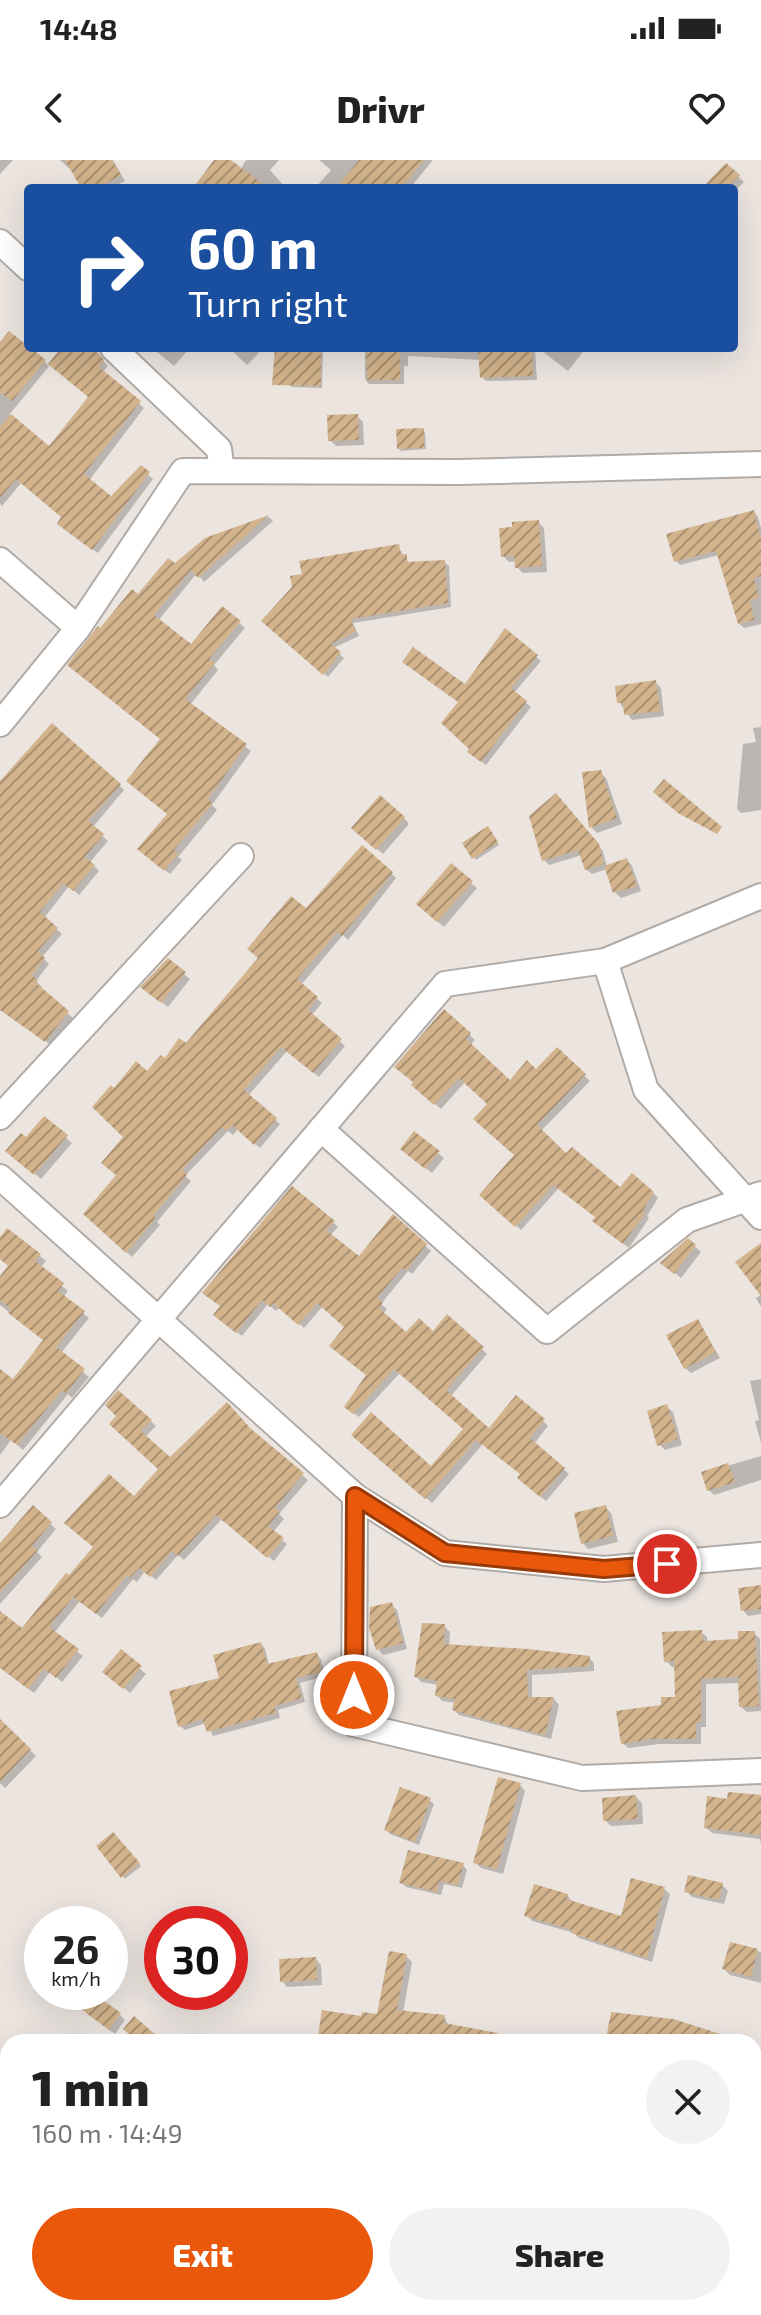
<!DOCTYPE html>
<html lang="en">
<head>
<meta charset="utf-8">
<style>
	body { margin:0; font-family:"Exo 2",sans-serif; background:#f2f2f2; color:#222; height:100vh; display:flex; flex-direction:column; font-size:30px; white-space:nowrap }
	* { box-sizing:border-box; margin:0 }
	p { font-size:26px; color:#767676 }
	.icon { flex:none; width:44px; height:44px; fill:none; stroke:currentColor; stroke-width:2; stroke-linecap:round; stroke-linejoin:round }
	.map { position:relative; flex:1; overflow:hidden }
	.details { position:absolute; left:0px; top:1874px; width:762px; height:282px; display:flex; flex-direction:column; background:#fff; border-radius:24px 24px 0 0; box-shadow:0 8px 32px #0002 }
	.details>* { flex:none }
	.banner { position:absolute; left:24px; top:24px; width:714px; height:168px; border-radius:8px; box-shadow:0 8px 32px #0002; background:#1a4fa0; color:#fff; overflow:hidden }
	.speed { position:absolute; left:24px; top:1746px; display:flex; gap:16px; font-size:40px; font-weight:700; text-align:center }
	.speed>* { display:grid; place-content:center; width:104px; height:104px; border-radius:50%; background:#fff; box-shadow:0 8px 32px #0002; line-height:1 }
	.speed small { font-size:20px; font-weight:400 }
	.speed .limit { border:12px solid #d22; background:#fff; color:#111 }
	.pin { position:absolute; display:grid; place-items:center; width:68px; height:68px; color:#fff; margin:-34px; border:4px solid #fff; border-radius:50%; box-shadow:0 2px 8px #0007 }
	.me { position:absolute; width:88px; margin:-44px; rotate:0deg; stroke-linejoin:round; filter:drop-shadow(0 0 6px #0008) }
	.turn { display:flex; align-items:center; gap:28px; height:168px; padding:0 32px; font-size:36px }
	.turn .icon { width:104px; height:104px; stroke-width:2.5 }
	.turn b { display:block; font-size:56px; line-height:68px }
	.round { display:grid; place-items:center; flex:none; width:84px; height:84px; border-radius:42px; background:#f2f2f2 }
	.headline { display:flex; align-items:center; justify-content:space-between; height:136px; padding:0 32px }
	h1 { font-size:48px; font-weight:800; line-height:60px }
	.cta { display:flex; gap:16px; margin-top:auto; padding:16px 32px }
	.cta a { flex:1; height:92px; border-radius:48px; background:#ea580c; color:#fff; font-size:32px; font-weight:800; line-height:92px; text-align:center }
	.cta a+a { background:#f2f2f2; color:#222 }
	.status { display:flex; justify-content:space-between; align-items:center; height:56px; padding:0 40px; background:#fff; direction:ltr }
	.status svg { height:22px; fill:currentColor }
	header { display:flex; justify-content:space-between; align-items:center; height:104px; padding:0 32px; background:#fff; font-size:36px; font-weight:800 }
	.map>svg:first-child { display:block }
	.shadow { fill:#0003; fill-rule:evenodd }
	.building { fill:url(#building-hatch) }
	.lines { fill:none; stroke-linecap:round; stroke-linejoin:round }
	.minor-casing { stroke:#b1aba7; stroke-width:28 }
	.minor { stroke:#fff; stroke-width:24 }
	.route-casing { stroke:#983908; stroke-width:20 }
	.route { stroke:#ea580c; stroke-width:14 }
</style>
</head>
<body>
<div class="status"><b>14:48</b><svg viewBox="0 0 49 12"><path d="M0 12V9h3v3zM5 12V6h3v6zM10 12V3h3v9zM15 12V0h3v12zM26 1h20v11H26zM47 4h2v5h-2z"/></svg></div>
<header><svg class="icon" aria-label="back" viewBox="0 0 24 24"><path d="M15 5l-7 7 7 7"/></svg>Drivr<svg class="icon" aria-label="heart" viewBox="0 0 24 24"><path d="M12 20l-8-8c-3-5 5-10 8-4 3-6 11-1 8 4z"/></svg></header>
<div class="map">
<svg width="761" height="2155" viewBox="0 0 761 2155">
	<defs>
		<pattern id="building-hatch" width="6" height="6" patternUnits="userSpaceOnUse" patternTransform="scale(2)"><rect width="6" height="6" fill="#d2b38c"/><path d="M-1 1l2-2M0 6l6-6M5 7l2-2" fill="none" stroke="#aa9172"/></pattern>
	</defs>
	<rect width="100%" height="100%" fill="#ebe4df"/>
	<g class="shadow">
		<polygon points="0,0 13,0 0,14"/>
		<polygon points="60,0 113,0 125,21 112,28 83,28 74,13"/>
		<polygon points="217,0 227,0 240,10 246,0 279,0 270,10 286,28 202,28"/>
		<polygon points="319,0 433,0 410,28 315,28 331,10"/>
		<polygon points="727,6 744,22 734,32 734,28 705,28"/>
		<path d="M0,185L45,202L49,206L63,188H91L108,206L103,212L144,248L88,322L111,338L141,308L153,319L98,393L64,368V358L22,322L2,346L0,344ZM51,204L97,242L50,289L9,255Z"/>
		<polygon points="152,188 190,188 174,206"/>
		<polygon points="229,188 254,188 259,193 247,205"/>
		<polygon points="291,188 323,188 322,228 292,227 290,224"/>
		<polygon points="365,188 535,188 537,220 486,221 482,217 481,200 408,196 408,206 404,206 404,224 369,224 365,219"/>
		<polygon points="538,188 586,188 568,211"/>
		<polygon points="357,256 363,262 364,285 336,286 330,280"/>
		<polygon points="423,270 425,273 426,289 401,291 399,288"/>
		<polygon points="754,352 758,357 761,368 761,464 744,468 739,463 719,395 680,405 676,401"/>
		<polygon points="269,357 273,361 204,422 197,413 158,461 191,487 222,449 245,468 214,505 218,510 190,545 251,591 212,645 217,650 178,697 182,700 170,714 145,694 169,654 163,580 101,471 206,379"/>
		<polygon points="538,362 544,368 547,412 523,413 517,407 517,401 509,402 503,396"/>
		<polygon points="398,387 410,404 444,402 449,406 451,447 353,463 359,476 333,488 344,498 328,517 264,461"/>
		<polygon points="536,497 541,501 514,533 531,547 486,605 474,596 465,526"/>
		<polygon points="656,523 661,528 664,556 632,560 619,542"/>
		<polygon points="761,567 761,650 741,653 737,649 743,584 756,582 753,568"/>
		<polygon points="600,612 606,618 622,664 597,673 591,667"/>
		<polygon points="0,624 119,625 124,630 93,667 108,681 90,702 99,711 79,735 69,726 44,758 62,774 42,797 49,804 36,821 42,827 40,829 73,858 51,885 0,848"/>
		<polygon points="561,641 603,691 607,707 627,700 632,706 641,731 621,738 615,732 607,709 592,714 586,709 582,695 549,705 544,700"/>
		<polygon points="404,658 409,664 383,694 359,673"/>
		<polygon points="490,671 499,685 476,700 474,697"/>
		<polygon points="391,713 396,718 348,780 343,775 301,825 322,843 311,856 345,886 319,917 287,891 248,936 280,964 260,988 238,969 233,975 228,971 185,1016 191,1021 157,1062 160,1065 132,1097 85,1054 118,1016 125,977 114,930 148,914 186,886 306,751"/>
		<polygon points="471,723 477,728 444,767 424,750"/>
		<polygon points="184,814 190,819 168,847 149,832"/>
		<polygon points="444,851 475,880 470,885 510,923 536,912 557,890 590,921 541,971 567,996 620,1029 653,1033 658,1038 647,1056 649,1058 629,1088 600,1066 597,1058 559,1028 521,1070 482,1034 516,996 489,944 465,922 441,949 419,930"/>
		<polygon points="45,959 72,983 41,1019 14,996"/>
		<polygon points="438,993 444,998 432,1013 408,994"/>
		<polygon points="393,1056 431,1091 412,1114 408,1111 381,1144 387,1149 383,1154 406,1175 433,1174 460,1168 487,1194 450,1237 489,1271 543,1261 548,1266 534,1284 569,1314 546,1341 524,1323 522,1315 483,1284 432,1343 359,1280 431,1309 465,1269 400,1213 359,1257 352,1252 368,1216 346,1167 323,1146 304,1168 280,1147 276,1151 268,1144 242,1176 220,1160 333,1062 338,1067 330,1076 359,1099"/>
		<polygon points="8,1070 46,1101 40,1108 68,1131 63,1138 89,1158 61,1193 89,1217 72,1238 68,1234 23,1290 11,1280 0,1295 0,1212 13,1222 45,1181 0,1145 0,1120 10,1106 0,1098 0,1080"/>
		<polygon points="688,1081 701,1092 681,1118 669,1108"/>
		<polygon points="761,1135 761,1147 756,1138"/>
		<polygon points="698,1161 720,1198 691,1213 685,1208"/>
		<polygon points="761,1219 761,1283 755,1261 759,1260 750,1221"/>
		<polygon points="119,1232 156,1266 145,1277 170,1300 252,1272 308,1320 279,1354 284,1359 273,1372 287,1384 274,1401 222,1359 184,1400 178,1395 156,1420 145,1411 137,1422 133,1419 102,1458 80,1441 54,1473 83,1496 62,1522 50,1512 34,1533 0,1507 0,1453 22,1471 160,1310 119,1256"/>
		<polygon points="667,1247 673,1252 682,1285 665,1290 659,1284"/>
		<polygon points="761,1296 761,1320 714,1335 709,1330 703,1313"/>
		<polygon points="605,1347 611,1353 618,1382 588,1389 583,1383"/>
		<polygon points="33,1348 56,1369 37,1392 42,1397 0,1444 0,1393"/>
		<polygon points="761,1427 761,1454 748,1456 743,1450"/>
		<polygon points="391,1444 397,1450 407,1489 383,1495 378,1489"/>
		<polygon points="444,1466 450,1472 449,1487 589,1498 594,1503 594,1511 532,1515 532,1539 554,1539 559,1545 551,1579 459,1555 454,1550 456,1543 442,1541 437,1535 439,1525 421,1522 416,1516"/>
		<polygon points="701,1472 707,1477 707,1483 740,1481 754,1473 760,1479 761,1551 747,1552 741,1547 740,1523 706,1524 706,1567 701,1567 701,1584 659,1584 628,1588 623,1583 663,1547 677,1539 676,1507 672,1507 666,1501"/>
		<polygon points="261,1484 265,1489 269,1505 316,1494 321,1499 325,1516 300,1523 305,1542 278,1550 280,1558 213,1576 206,1563 185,1570 180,1566 222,1520"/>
		<polygon points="121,1492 146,1514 130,1533 111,1517"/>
		<polygon points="0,1561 36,1596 5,1628 0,1623"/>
		<polygon points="520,1625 525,1631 503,1714 481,1708 475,1702"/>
		<polygon points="761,1635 761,1684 760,1679 712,1673 706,1667 729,1641"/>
		<polygon points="636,1637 642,1643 643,1664 611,1666 605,1660"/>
		<polygon points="429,1640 434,1644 419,1685 390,1674 386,1669"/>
		<polygon points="113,1675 141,1706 125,1719 99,1687"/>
		<polygon points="463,1705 467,1710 462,1728 444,1724 441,1735 406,1727 402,1723"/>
		<polygon points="722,1725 728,1731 724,1744 692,1737 687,1732"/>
		<polygon points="664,1729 670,1734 652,1802 579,1778 574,1773 532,1761 527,1755 567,1735 572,1741 622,1759"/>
		<polygon points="52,1755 62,1764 42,1764 42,1787 30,1773"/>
		<polygon points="731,1784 761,1792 761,1823 730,1815 724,1809"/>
		<polygon points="406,1796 412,1802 403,1853 444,1857 449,1866 496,1882 319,1882 363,1859 379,1857"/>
		<polygon points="316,1799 321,1805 322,1825 287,1827 282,1821"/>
		<polygon points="119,1854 125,1860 115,1874 89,1855"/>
		<polygon points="610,1873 708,1882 634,1882 615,1879"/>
		<polygon points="761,1905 761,1981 754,1976 754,1918 759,1918"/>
		<polygon points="0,2021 8,2028 8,2051 5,2048 7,2046 0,2041"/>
		<polygon points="8,2088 8,2117 0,2111 0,2098"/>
		<polygon points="360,2148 383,2148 392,2155 370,2155"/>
		<polygon points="519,2148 533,2148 544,2155 514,2155"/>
	</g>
	<g class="building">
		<polygon points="65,0 112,0 121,15 98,28 81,28"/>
		<polygon points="214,0 231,0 268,28 193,28"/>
		<polygon points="359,0 424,0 401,28 336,28"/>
		<polygon points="726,3 740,15 727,28 702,28"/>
		<polygon points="9,171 46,200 12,241 0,232 0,182"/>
		<polygon points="61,188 94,188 104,200 99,207 141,241 84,314 111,336 141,305 150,312 92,390 57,364 61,357 16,319 0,338 0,267 11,254 49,286 88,237 48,204"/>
		<polygon points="275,188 321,188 321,226 272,225"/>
		<polygon points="366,188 400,188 400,220 367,220"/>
		<polygon points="478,188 532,188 533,216 480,218"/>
		<polygon points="358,254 359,280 328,281 327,255"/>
		<polygon points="424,268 424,288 397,289 396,269"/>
		<polygon points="754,350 761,379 761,416 754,418 759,438 750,440 754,460 738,464 716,391 674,402 666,374"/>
		<polygon points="269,355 198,418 191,410 154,455 191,484 222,446 241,461 209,499 215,503 185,539 247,584 208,639 213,643 174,690 178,694 164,711 137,689 167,654 126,621 160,579 67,505 98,466 100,468 132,429 138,434 168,398 175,403 205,378"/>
		<polygon points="539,360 542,406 515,408 514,395 501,397 499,368 512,367 512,362"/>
		<polygon points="399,384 401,395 407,394 407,402 445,400 448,443 350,459 356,471 331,484 341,492 323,515 261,461 292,427 290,416 302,414 299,401"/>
		<polygon points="505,468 538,495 511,528 527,541 481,602 467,592 469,589 441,563 458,542 402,502 413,487 465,524"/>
		<polygon points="656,520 660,551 624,555 623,543 617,543 615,526"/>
		<polygon points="52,563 121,624 88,661 104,674 85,697 95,705 73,731 63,723 40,752 58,768 38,791 45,798 32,815 38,820 36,823 69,851 45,882 0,850 0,621"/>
		<polygon points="601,610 617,658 589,668 582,612"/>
		<polygon points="664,619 722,667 717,674 678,653 653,632"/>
		<polygon points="556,633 599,684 604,704 585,710 578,690 542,701 529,656"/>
		<polygon points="380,635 405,657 376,690 351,668"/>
		<polygon points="488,666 498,682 472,699 462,683"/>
		<polygon points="362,685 393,712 342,776 337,772 297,819 318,837 308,850 342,879 313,913 281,887 244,930 277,958 254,985 232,965 226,971 222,967 182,1010 187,1015 153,1056 156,1058 126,1093 83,1054 116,1015 101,1003 123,977 92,947 111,925 114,928 136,901 147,911 161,895 165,898 179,878 186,883 258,798 247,789 291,736 306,748"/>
		<polygon points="627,698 637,726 613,733 604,706"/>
		<polygon points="451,703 473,721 437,762 416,744"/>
		<polygon points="168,798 186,812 161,843 140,827"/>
		<polygon points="444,849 471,873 466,879 510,920 527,900 536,909 557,887 586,914 537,965 566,993 572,987 620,1027 632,1013 654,1032 643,1050 646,1052 623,1084 592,1061 595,1057 553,1025 515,1067 479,1035 514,995 473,959 487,944 459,918 434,945 411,925 413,922 394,907"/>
		<polygon points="44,956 68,975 34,1015 5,991 21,973 26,977"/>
		<polygon points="414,971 440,991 425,1009 400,989"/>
		<polygon points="292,1026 335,1061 326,1070 359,1096 393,1054 427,1084 406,1111 402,1108 377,1138 383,1143 379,1148 406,1172 419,1158 433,1171 447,1154 484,1187 446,1230 489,1268 516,1235 545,1259 530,1278 565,1308 540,1337 517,1318 520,1314 476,1280 425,1339 396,1314 351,1275 371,1252 431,1306 463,1269 394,1209 353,1254 344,1247 366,1215 329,1186 344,1167 317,1143 298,1165 273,1143 270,1147 262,1140 236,1173 213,1155 220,1146 202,1133"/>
		<polygon points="7,1068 41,1094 35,1101 64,1123 58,1131 85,1151 56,1187 85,1209 66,1234 62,1230 17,1285 0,1273 0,1209 13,1219 43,1180 8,1153 11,1149 0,1140 0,1116 8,1106 0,1099 0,1077"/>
		<polygon points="688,1078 696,1085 674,1114 660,1103"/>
		<polygon points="761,1083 761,1136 735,1102"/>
		<polygon points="698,1159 716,1192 684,1209 666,1175"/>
		<polygon points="118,1230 152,1260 141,1271 170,1297 227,1242 251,1269 304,1313 275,1348 280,1352 268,1366 284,1378 267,1398 216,1355 178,1396 172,1391 150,1417 139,1408 130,1418 127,1415 96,1454 73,1437 49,1467 79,1489 56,1518 44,1509 28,1529 0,1508 0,1451 22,1468 66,1413 69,1415 93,1387 64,1363 109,1314 134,1336 158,1309 109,1264 116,1256 105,1245"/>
		<polygon points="667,1244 678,1279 657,1286 647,1251"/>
		<polygon points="728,1303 735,1322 707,1331 701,1312"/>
		<polygon points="33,1345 52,1362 32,1386 38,1390 0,1433 0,1383"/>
		<polygon points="606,1345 613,1376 581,1384 574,1353"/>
		<polygon points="761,1425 761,1449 741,1451 738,1428"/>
		<polygon points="392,1442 403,1483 376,1490 369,1468 370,1447"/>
		<polygon points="422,1463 445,1464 444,1484 528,1489 590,1496 589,1506 527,1510 528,1537 554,1537 545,1575 507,1566 452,1550 455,1539 435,1536 437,1521 414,1517"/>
		<polygon points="702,1470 703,1481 738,1479 738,1471 755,1471 759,1546 739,1547 738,1517 701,1519 701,1562 696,1562 696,1579 653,1579 621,1584 616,1551 661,1545 661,1537 675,1537 674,1501 664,1502 662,1472"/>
		<polygon points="261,1482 267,1504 317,1492 322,1512 296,1518 302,1538 274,1546 276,1553 207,1572 202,1559 178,1567 169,1531 219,1518 213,1495"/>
		<polygon points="121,1489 142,1506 123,1529 102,1512"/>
		<polygon points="0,1559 31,1589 0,1622"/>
		<polygon points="498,1617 521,1623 497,1709 473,1703"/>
		<polygon points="400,1627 431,1638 415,1682 384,1670"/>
		<polygon points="728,1632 761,1635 761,1675 704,1668 707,1636 727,1639"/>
		<polygon points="636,1635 638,1659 603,1661 602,1638"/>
		<polygon points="113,1672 140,1703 121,1718 96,1686"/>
		<polygon points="408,1690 464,1703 458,1725 439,1721 437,1732 399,1723"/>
		<polygon points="688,1715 723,1723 719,1740 684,1732"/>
		<polygon points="631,1718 665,1727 647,1798 571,1773 572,1770 524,1756 534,1724 568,1734 566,1739 621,1756"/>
		<polygon points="730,1782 758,1789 751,1817 722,1809"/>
		<polygon points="389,1791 407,1794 397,1850 445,1855 444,1863 498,1873 497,1882 317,1882 322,1850 361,1856 362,1852 377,1854"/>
		<polygon points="316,1797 317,1820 280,1822 279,1799"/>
		<polygon points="93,1833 121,1853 109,1870 81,1849"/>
		<polygon points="611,1852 673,1859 733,1878 732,1882 660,1882 607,1874"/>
		<polygon points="134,1856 164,1882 138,1882 123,1869"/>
	</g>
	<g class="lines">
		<defs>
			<g id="minor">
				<polyline points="0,82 28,108"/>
				<polyline points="113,188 219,289 222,311"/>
				<polyline points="0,400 78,468"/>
				<polyline points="0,564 78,468 183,311 459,312 761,304"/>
				<polyline points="605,801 646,930 761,1057"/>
				<polyline points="0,957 241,696"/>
				<polyline points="321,969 547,1171 687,1060 761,1034"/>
				<polyline points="0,1017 355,1336 445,1393 604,1409 761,1395"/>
				<polyline points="355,1336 354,1564 582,1618 761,1611"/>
				<polyline points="0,1345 445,824 605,801 761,736"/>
			</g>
		</defs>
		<use href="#minor" class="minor-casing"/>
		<use href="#minor" class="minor"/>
	</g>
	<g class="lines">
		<defs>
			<polyline id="route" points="354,1535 355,1336 445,1393 604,1409 667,1404"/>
		</defs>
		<use href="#route" class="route-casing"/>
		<use href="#route" class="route"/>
	</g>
</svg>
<div class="speed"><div>26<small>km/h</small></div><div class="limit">30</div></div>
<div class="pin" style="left:667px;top:1404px;background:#d93025"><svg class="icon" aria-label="arrive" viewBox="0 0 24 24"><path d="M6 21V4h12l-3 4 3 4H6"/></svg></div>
<svg class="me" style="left:354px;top:1535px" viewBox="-20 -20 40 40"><circle r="17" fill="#ea580c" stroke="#fff" stroke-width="3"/><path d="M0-11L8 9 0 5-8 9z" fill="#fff"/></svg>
<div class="banner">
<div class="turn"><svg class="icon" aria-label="right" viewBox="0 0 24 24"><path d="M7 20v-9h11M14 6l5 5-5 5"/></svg><div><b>60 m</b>Turn right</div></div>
</div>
<section class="details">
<div class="headline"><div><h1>1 min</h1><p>160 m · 14:49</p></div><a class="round"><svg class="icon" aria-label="close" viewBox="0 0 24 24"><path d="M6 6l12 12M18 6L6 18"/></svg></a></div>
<div class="cta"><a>Exit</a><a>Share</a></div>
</section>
</div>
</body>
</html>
